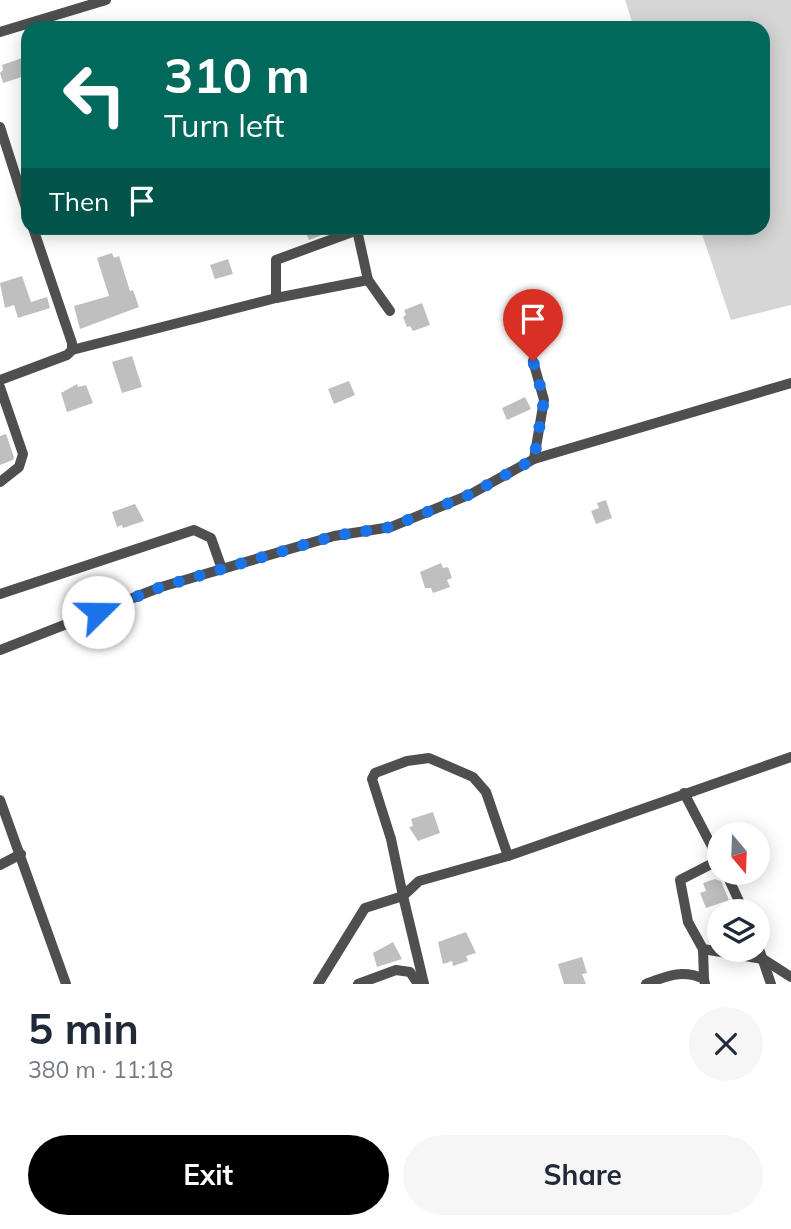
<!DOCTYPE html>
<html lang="en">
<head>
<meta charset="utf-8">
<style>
	body { margin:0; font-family:Mulish,sans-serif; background:#f6f6f7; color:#1f2937; height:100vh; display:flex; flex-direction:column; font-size:26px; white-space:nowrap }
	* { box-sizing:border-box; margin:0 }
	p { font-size:23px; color:#747a83 }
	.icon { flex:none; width:38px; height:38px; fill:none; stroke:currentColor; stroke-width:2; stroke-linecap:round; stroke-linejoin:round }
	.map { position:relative; height:984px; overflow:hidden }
	.side { display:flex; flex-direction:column; background:#fff; flex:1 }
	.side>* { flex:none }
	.top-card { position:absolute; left:21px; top:21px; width:749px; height:214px; border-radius:21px; box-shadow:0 4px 18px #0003; background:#00695c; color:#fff; overflow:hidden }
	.needle { width:46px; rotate:161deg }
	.tools { position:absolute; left:707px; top:822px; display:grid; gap:14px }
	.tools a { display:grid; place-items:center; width:63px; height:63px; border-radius:50%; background:#fff; box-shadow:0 4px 18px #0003; font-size:35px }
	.pin { position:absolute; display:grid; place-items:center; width:60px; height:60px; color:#fff; margin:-72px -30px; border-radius:50% 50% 50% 0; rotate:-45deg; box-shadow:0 0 7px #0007 }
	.pin .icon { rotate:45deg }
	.me { position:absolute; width:77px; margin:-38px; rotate:68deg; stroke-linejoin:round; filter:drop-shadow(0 0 5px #0008) }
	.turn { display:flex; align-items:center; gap:24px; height:147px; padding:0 28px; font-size:32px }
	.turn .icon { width:91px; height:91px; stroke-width:2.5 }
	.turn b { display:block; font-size:49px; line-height:60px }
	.then { display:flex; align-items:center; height:66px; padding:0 28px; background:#0003; gap:14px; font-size:26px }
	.round { display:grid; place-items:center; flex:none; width:74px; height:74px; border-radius:37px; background:#f6f6f7 }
	.headline { display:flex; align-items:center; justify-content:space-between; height:119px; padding:0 28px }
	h1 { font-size:42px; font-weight:700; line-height:52px }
	.cta { display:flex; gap:14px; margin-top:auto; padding:14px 28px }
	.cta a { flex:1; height:80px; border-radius:42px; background:#000; color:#fff; font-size:28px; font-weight:700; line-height:80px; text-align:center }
	.cta a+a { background:#f6f6f7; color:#1f2937 }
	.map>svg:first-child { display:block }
	.green { fill:#d6d6d6 }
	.building { fill:#bfbfbf }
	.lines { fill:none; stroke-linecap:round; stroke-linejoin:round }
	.minor { stroke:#4f4f4f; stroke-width:10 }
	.route { stroke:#1a73e8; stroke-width:12; stroke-dasharray:0 21.6 }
</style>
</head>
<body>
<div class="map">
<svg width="791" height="984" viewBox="0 0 791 984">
	<rect width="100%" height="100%" fill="#fff"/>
	<polygon class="green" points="625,0 791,0 791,305 731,320 700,228 763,228 763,28 634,28"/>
	<g class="building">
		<polygon points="28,56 28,75 3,83 0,73 3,70 2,65"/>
		<polygon points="304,228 339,228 309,240"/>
		<polygon points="112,253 114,258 119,256 130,291 133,290 139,307 80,329 74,306 109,296 97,258"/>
		<polygon points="228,259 233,274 215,279 210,265"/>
		<polygon points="22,276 31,302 47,297 50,308 18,318 14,305 5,308 0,283"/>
		<polygon points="422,303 430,325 413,331 410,326 407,327 403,317 406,315 404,310"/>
		<polygon points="132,356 142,387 122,393 112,362"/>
		<polygon points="349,381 355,395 334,404 328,389"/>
		<polygon points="77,384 78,387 86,385 93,403 67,412 61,393"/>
		<polygon points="525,397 531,409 507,420 502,408"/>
		<polygon points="6,434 14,457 13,460 0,465 0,436"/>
		<polygon points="606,500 612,518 596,524 591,511 599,508 597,503"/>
		<polygon points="135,504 144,521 123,528 122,525 117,527 112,512"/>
		<polygon points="441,563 443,568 448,567 452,578 447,580 450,587 433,593 431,588 425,588 420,572"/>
		<polygon points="433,812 440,833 418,841 409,827 413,826 411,819"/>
		<polygon points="715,879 721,881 729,900 706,908 700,893 706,891 703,883"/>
		<polygon points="466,932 476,953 466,956 468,961 453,966 452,961 443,964 438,942"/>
		<polygon points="393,942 402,959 377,967 373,953"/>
		<polygon points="582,957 587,973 582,974 586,984 564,984 558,964"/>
	</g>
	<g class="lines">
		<g class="minor">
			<polyline points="0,32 106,0"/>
			<polyline points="0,127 28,214"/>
			<polyline points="357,230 368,280 390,311"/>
			<polyline points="276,298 368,280"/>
			<polyline points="72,350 276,298 276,260 363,228"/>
			<polyline points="533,361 544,400 534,459"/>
			<polyline points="0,380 67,355 72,350 72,343 33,228"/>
			<polyline points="0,387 23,454 19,467 0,482"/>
			<polyline points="0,594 194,530 211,538 222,569"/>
			<polyline points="0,650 161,587 334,536 391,527 471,494 534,459 791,383"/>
			<polyline points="684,793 719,860"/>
			<polyline points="0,800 66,984"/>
			<polyline points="719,860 680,880 688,922 703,949 763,959 791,977"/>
			<polyline points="0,865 21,854"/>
			<polyline points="726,873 744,912"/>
			<polyline points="758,946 771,984"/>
			<polyline points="703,949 704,979"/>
			<polyline points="318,984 365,908 403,896 391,839 372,779 375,773 407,761 429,758 473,777 486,792 508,856"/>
			<polyline points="358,984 396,970 410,972 418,984"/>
			<polyline points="424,984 403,896 419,881 508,856 791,757"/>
			<path d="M646,984C667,976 682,969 704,979L705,984"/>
		</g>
	</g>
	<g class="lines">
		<polyline class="route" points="98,612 161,587 334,536 391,527 471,494 534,459 544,400 533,361"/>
	</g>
</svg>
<div class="tools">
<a><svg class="needle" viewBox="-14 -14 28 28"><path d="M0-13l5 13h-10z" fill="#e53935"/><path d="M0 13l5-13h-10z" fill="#747a83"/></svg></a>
<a><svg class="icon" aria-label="layers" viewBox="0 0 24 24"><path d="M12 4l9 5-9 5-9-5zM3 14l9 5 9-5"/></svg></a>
</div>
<div class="pin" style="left:533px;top:361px;background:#d93025"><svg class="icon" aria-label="arrive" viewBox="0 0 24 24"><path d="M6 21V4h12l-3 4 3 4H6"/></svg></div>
<svg class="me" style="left:98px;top:612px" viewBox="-20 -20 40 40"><circle r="19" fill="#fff"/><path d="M0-13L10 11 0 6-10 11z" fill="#1a73e8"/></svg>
<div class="top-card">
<div class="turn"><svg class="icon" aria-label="left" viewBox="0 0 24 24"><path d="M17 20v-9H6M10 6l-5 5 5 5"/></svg><div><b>310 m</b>Turn left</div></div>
<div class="then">Then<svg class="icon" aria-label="arrive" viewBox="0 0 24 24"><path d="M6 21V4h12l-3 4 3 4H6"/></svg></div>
</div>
</div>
<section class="side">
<div class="headline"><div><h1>5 min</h1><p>380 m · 11:18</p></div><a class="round"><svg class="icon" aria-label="close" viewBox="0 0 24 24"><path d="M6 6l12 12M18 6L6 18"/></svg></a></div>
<div class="cta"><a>Exit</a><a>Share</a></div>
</section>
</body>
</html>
